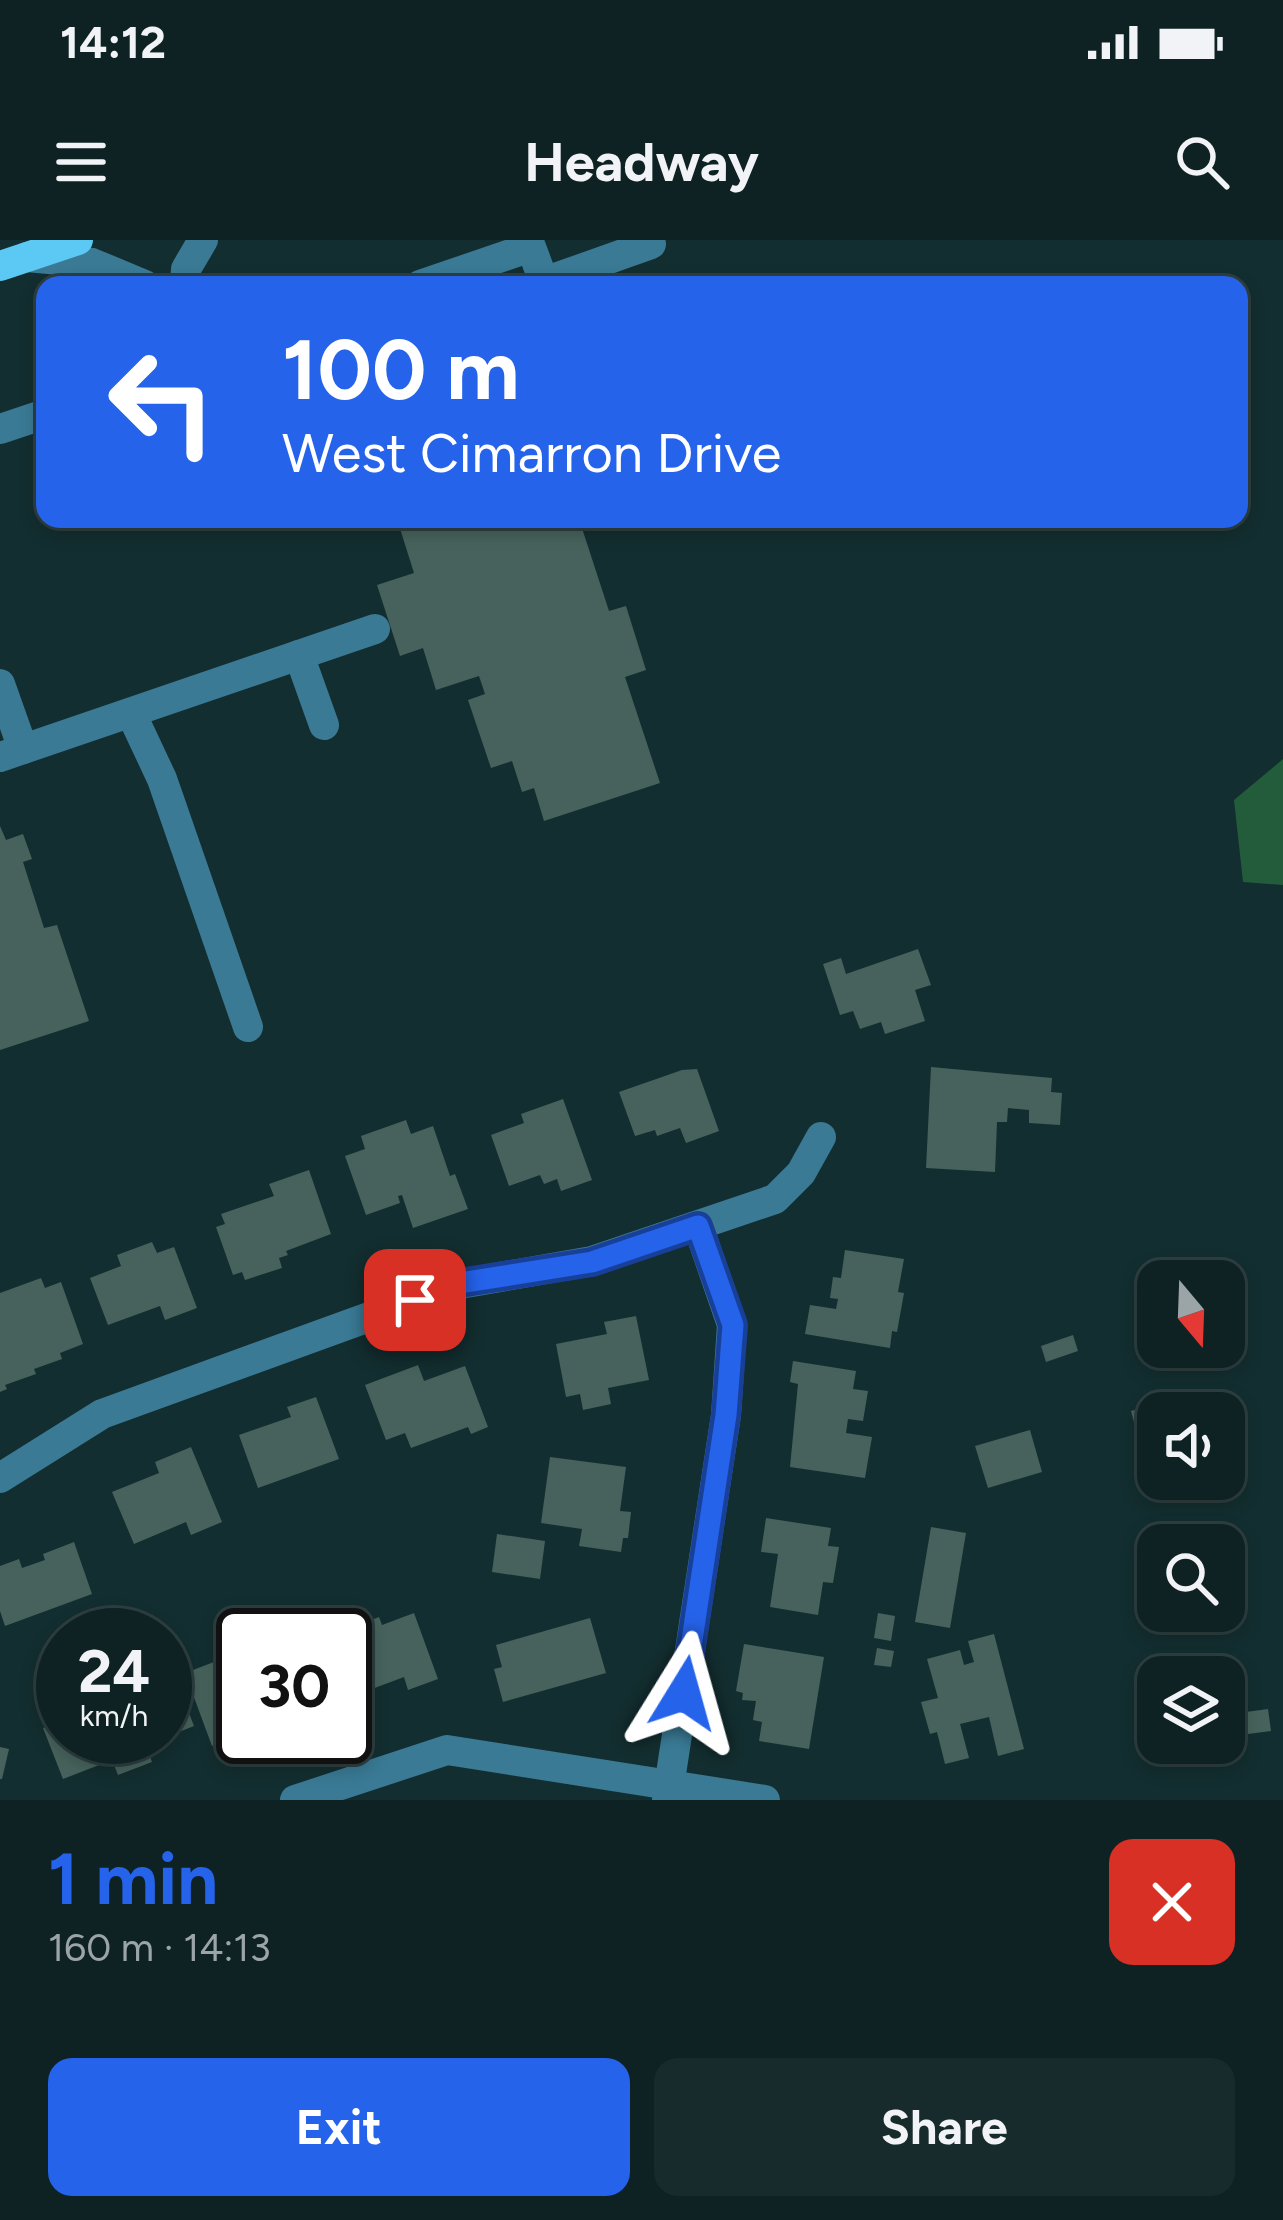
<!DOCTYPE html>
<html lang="en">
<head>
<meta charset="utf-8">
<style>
	body { margin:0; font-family:Figtree,sans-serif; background:#172a2c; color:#f1f3f6; height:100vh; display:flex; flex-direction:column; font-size:45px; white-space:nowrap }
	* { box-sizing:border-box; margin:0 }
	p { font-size:39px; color:#9ba4a6 }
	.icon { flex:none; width:66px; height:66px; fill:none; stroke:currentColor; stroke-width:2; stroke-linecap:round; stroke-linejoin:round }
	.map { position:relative; height:1560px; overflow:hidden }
	.details { display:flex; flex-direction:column; background:#0e2224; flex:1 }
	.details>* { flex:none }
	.hud { position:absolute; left:36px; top:36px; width:1212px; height:252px; border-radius:24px; box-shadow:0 6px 18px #0003,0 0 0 3px #2e3f41; background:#2563eb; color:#fff; overflow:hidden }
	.needle { width:78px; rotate:161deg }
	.controls { position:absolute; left:1137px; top:1020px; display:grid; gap:24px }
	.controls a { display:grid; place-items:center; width:108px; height:108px; border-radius:24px; background:#0e2224; box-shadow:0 6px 18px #0003,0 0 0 3px #2e3f41; font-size:60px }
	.speed { position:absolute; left:36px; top:1368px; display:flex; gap:24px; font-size:60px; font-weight:700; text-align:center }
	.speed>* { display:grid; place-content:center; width:156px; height:156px; border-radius:50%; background:#0e2224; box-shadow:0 6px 18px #0003,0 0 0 3px #2e3f41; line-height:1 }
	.speed small { font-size:30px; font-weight:400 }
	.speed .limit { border:6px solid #111; border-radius:18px; background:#fff; color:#111 }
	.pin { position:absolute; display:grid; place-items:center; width:102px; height:102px; color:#fff; margin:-51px; border-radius:24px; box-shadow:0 6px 18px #0006 }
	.me { position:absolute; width:132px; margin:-66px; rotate:8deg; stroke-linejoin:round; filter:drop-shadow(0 0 9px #0008) }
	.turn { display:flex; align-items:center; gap:42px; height:252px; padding:0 48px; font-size:54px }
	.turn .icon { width:156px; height:156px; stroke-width:2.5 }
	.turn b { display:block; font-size:84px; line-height:102px }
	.round { display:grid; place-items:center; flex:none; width:126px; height:126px; border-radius:24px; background:#172a2c }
	.summary { display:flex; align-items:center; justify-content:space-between; height:204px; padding:0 48px }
	h1 { font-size:72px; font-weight:700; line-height:90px; color:#2563eb }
	.button { display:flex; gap:24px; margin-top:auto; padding:24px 48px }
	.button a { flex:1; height:138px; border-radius:24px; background:#2563eb; color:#fff; font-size:48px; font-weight:700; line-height:138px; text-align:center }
	.button a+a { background:#172a2c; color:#f1f3f6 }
	.status { display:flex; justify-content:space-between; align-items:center; height:84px; padding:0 60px; background:#0e2224; direction:ltr }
	.status svg { height:33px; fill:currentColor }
	header { display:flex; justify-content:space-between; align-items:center; height:156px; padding:0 48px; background:#0e2224; font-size:54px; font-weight:700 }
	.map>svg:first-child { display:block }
	.green { fill:#235c3a }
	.building { fill:#47625c }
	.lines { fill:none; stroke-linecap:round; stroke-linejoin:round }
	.minor { stroke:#3a7a95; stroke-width:30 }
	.major { stroke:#5cc9f5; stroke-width:30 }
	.route-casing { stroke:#184099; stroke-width:30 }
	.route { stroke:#2563eb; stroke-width:21 }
</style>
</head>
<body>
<div class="status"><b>14:12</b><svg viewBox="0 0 49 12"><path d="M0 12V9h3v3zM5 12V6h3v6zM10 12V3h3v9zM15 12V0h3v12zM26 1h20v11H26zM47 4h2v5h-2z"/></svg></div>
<header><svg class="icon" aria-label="menu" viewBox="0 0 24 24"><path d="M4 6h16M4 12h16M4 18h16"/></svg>Headway<svg class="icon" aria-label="search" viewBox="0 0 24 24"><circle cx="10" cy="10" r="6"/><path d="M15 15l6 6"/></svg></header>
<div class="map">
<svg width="1283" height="1560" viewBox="0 0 1283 1560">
	<rect width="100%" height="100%" fill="#132e30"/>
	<polygon class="green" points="1283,519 1283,645 1243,642 1234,560"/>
	<g class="building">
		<polygon points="397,279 579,279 609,371 626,366 646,430 625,437 660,543 544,581 534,548 522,552 512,521 491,528 468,460 485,454 479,436 436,450 423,408 400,416 377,345 414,333"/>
		<polygon points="0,586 6,600 23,594 32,619 23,622 44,688 57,685 89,781 0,810"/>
		<polygon points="918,709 931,745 915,750 925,781 885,794 881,782 860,789 853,771 840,775 823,724 841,718 846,734"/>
		<polygon points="931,827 1052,838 1051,852 1062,853 1060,885 1029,883 1029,870 1008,868 1007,882 997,882 995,932 926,928"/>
		<polygon points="697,829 719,891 686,903 680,888 657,896 655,890 635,896 619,852 682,830"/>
		<polygon points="563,859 592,940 561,951 557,939 544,944 540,935 509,946 491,895 524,883 521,874"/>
		<polygon points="406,880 411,894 433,886 450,936 455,934 468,969 413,988 402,955 398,956 400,963 366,975 345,916 365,909 361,896"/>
		<polygon points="309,930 331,994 286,1011 288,1015 279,1018 282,1028 245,1040 242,1032 233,1035 216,987 225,984 221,974 274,956 269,944"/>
		<polygon points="152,1002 157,1013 174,1007 197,1068 165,1080 160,1066 108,1085 90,1038 121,1026 117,1015"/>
		<polygon points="845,1010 904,1019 898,1052 904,1053 897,1092 892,1091 890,1108 805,1094 810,1065 836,1069 838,1059 830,1058 833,1037 841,1038"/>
		<polygon points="41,1038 45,1048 61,1042 83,1104 60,1113 62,1119 34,1129 36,1134 5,1145 7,1149 0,1152 0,1053"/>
		<polygon points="636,1076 649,1140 608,1148 611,1164 583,1170 580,1154 566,1157 556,1104 607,1094 604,1082"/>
		<polygon points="1073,1095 1078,1111 1046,1122 1041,1106"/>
		<polygon points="793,1121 856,1131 853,1149 868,1151 863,1181 848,1179 846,1193 872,1197 865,1238 790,1227 798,1144 790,1142"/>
		<polygon points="418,1125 424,1141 465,1126 488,1187 471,1194 468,1187 411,1208 405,1193 386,1200 365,1145"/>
		<polygon points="316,1157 339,1219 258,1248 239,1195 291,1177 287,1167"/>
		<polygon points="1158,1163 1158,1192 1138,1197 1131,1171"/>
		<polygon points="1030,1190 1042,1232 988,1248 975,1206"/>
		<polygon points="191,1207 222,1282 191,1295 186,1282 134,1304 112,1252 159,1233 155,1222"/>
		<polygon points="550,1217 626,1227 620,1271 631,1272 628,1298 623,1298 621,1312 579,1306 582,1289 541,1283"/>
		<polygon points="766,1278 831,1288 828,1306 839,1307 833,1343 823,1342 818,1375 770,1367 778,1314 761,1312"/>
		<polygon points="931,1287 966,1293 950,1388 915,1382"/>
		<polygon points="497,1294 545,1301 540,1339 492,1332"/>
		<polygon points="74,1302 92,1354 5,1386 0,1371 0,1326 19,1319 22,1328 45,1320 43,1314"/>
		<polygon points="414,1373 438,1439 408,1450 404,1437 348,1458 345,1397 361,1392 359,1385 379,1377 382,1385"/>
		<polygon points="878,1373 895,1376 891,1401 874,1398"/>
		<polygon points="590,1378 606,1433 503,1462 494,1429 502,1427 496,1405"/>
		<polygon points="994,1394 1024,1509 998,1516 989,1477 960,1484 969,1518 945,1524 937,1492 930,1494 921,1462 938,1458 927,1419 960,1410 964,1425 974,1422 968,1401"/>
		<polygon points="744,1404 824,1417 809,1509 759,1501 762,1482 753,1480 756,1461 742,1460 743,1453 736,1451"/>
		<polygon points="877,1408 894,1411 891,1427 874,1425"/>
		<polygon points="214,1422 218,1432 243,1423 243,1494 212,1506 185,1433"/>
		<polygon points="1268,1469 1271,1491 1248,1494 1246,1472"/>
		<polygon points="189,1473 194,1486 174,1494 169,1480"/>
		<polygon points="63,1480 63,1497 143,1497 152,1522 118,1535 112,1520 63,1539 43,1488"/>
		<polygon points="1158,1483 1158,1503 1163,1503 1164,1514 1147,1515 1144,1484"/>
		<polygon points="0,1507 9,1509 2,1539 0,1539"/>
	</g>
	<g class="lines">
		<g class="minor">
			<polyline points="27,17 92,23 145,45"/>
			<polyline points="185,45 186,29 203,0"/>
			<polyline points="420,45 531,7 544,42 651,4 649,0"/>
			<polyline points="0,189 45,174"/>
			<polyline points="299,415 324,485"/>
			<polyline points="0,444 23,509"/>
			<polyline points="131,473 162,539 248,787"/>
			<polyline points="0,517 375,389"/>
			<polyline points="0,1238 102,1174 460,1044 592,1021 775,959 801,933 821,897"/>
			<polyline points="295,1560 447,1510 765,1560"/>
			<polyline points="667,1560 726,1175 732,1085 698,986"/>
		</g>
		<polyline class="major" points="0,26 78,0"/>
	</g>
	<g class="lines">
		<defs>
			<polyline id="route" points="415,1060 460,1043 592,1022 698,986 733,1085 726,1175 684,1453"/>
		</defs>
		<use href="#route" class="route-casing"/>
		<use href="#route" class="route"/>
	</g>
</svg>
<div class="controls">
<a><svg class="needle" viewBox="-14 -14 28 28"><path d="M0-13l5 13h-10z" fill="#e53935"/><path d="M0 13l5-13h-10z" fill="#9ba4a6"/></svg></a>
<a><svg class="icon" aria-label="sound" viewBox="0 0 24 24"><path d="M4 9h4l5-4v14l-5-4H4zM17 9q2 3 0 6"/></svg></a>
<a><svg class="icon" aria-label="search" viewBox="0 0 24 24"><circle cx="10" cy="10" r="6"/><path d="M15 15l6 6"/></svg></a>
<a><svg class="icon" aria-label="layers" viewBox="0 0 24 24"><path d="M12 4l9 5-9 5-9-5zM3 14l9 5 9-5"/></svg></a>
</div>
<div class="speed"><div>24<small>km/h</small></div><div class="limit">30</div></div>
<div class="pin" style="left:415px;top:1060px;background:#d93025"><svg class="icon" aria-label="arrive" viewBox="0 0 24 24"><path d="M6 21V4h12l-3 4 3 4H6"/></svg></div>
<svg class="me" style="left:684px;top:1453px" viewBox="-20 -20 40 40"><path d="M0-17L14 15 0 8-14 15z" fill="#2563eb" stroke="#fff" stroke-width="4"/></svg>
<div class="hud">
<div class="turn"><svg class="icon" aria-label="left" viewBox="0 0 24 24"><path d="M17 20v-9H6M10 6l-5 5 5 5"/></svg><div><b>100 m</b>West Cimarron Drive</div></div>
</div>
</div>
<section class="details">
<div class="summary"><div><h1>1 min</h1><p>160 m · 14:13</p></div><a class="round" style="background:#d93025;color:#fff"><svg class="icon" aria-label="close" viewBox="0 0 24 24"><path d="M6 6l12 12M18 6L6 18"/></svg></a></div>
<div class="button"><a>Exit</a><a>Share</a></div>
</section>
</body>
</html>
